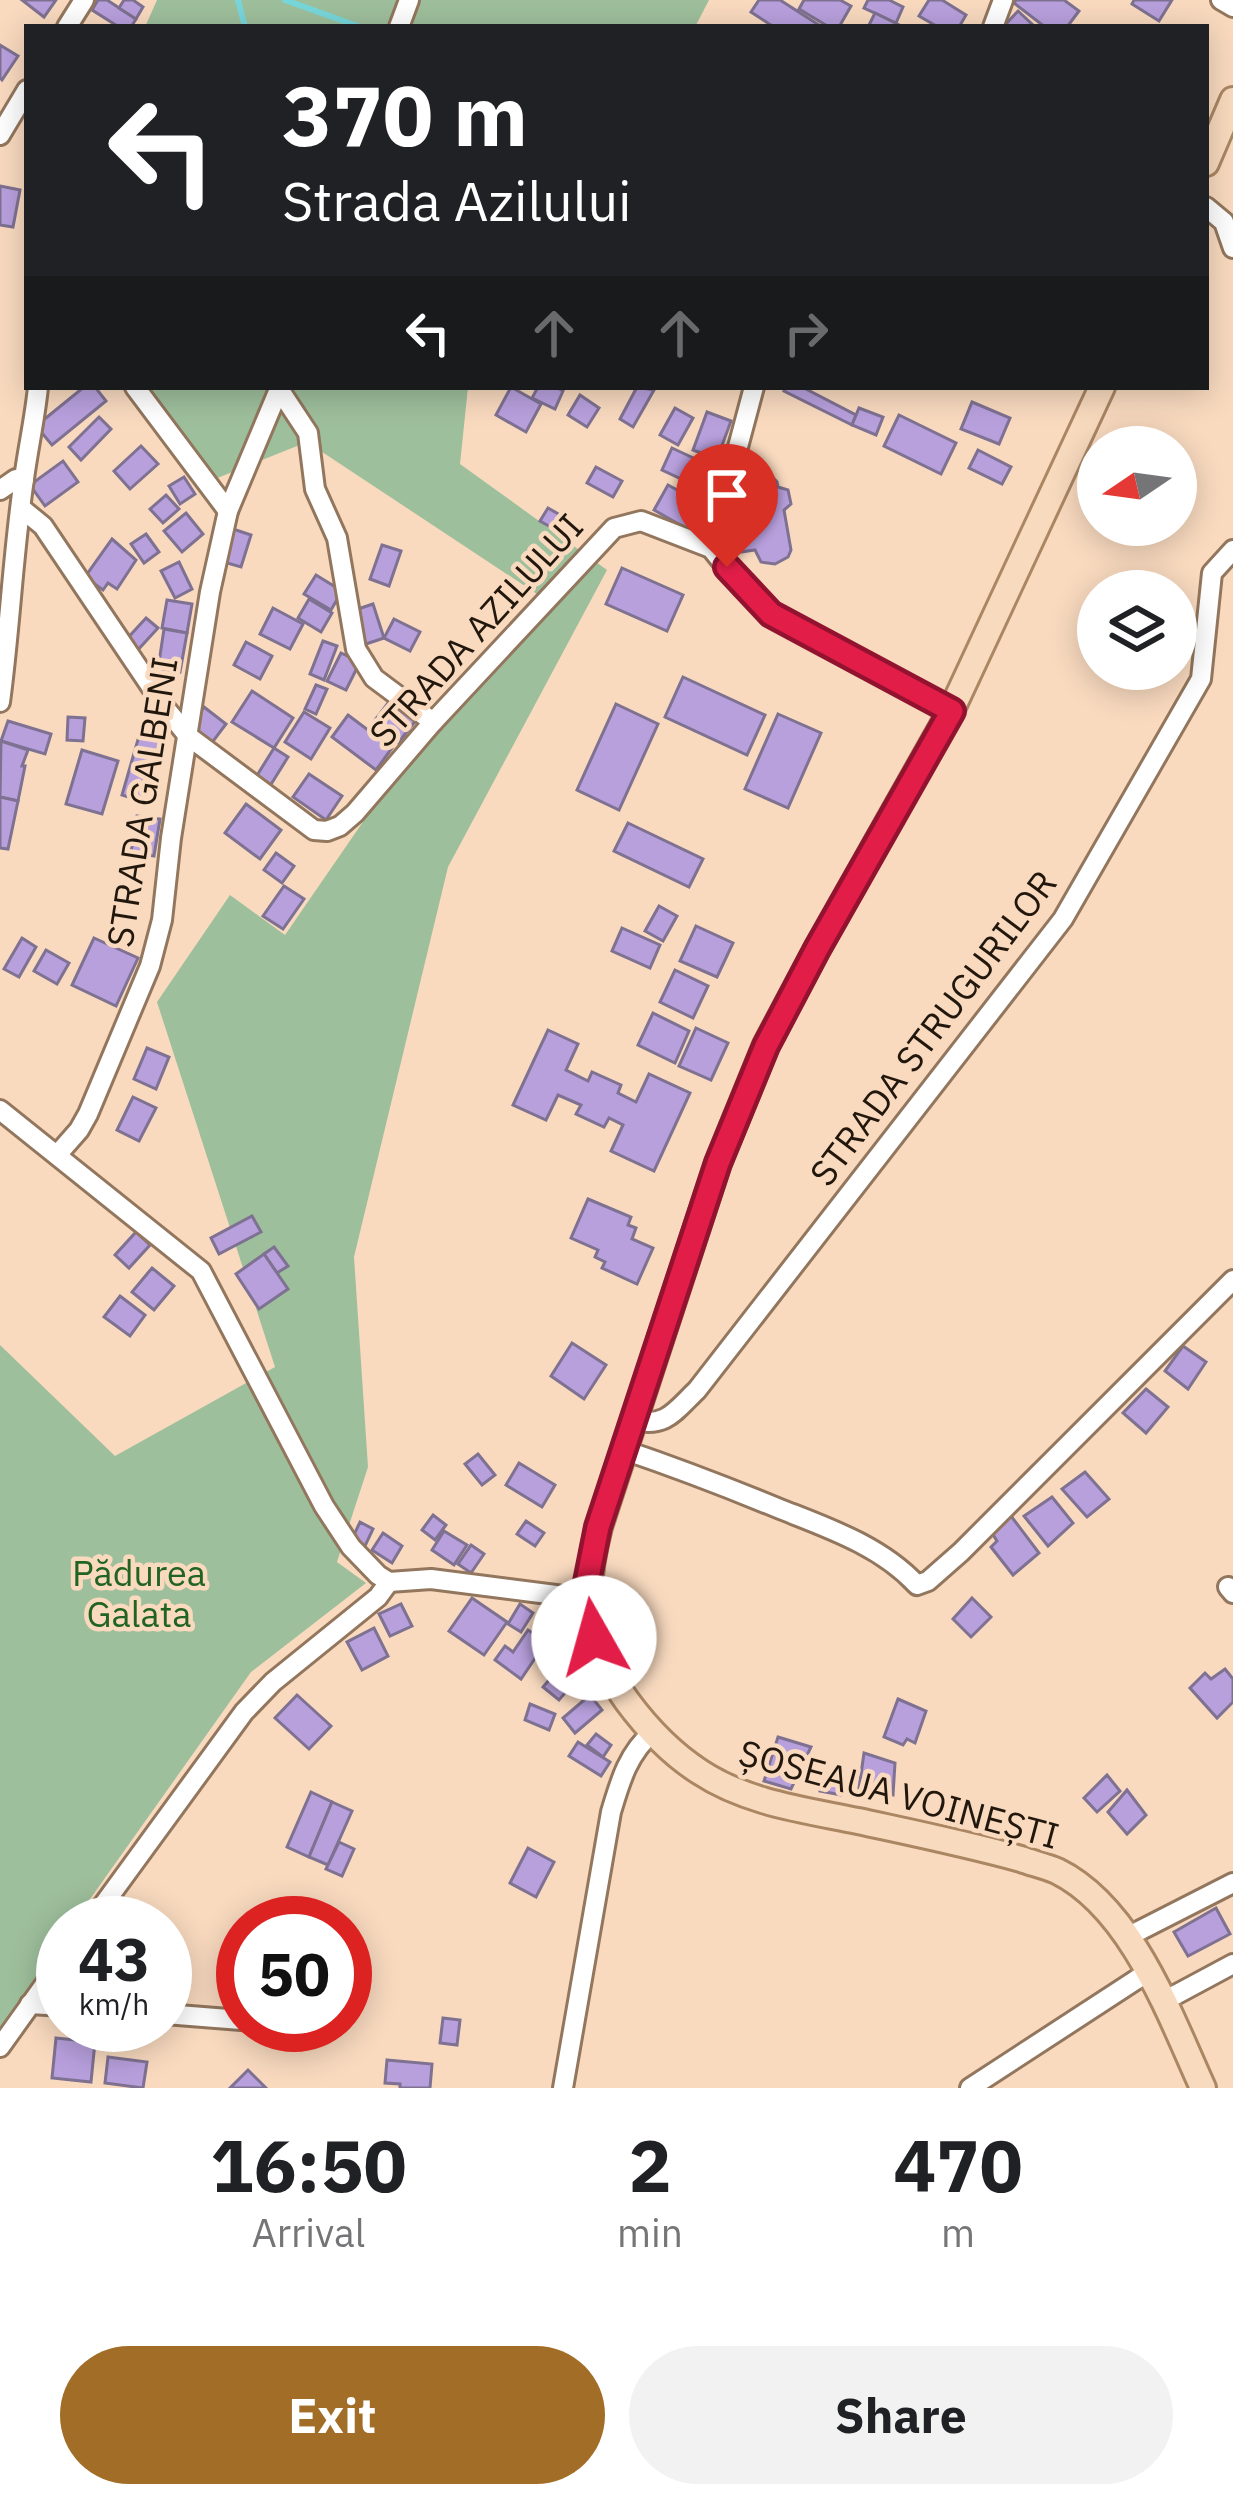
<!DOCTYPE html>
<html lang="en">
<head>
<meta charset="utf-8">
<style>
	body { margin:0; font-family:"IBM Plex Sans",sans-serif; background:#f2f2f2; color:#202124; height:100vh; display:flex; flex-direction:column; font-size:45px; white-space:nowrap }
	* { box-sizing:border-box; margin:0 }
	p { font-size:39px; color:#757577 }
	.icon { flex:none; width:66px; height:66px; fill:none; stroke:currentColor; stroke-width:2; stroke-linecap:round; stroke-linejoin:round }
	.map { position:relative; height:2088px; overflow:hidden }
	.panel { display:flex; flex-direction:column; background:#fff; flex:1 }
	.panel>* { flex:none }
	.banner { position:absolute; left:24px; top:24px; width:1185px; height:366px; border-radius:0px; box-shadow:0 6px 30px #0003; background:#202124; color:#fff; overflow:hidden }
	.needle { width:78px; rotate:257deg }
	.tools { position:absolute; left:1077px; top:426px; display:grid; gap:24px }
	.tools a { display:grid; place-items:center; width:120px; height:120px; border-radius:50%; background:#fff; box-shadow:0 6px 30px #0003; font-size:60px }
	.speed { position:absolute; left:36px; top:1896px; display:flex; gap:24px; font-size:60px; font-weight:700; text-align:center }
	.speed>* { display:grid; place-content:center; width:156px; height:156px; border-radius:50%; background:#fff; box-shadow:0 6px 30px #0003; line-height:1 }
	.speed small { font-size:30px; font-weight:400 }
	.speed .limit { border:18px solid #d22; background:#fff; color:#111 }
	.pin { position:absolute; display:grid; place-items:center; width:102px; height:102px; color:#fff; margin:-123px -51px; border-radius:50% 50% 50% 0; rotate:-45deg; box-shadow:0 0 12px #0007 }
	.pin .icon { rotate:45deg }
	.me { position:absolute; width:132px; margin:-66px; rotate:353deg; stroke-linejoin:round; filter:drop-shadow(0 0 9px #0008) }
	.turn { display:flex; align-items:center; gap:42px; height:252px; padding:0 60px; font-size:54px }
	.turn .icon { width:156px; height:156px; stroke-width:2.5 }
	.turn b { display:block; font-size:84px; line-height:102px }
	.lanes { display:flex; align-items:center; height:114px; padding:0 60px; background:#0003; justify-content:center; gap:60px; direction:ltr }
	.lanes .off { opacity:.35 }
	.eta { display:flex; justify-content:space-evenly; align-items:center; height:204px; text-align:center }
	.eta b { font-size:72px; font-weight:800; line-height:84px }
	.cta { display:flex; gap:24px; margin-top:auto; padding:24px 60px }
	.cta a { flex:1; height:138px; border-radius:72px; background:#a26d26; color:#fff; font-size:48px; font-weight:800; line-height:138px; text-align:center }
	.cta a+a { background:#f2f2f2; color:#202124 }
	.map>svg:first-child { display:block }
	.green { fill:#9ebf9c }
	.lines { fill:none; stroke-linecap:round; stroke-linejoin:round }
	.stream { stroke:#78d7da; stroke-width:6 }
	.building { fill:#b8a0dd; stroke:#7e7191; stroke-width:3 }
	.minor-casing { stroke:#92765d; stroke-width:24 }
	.major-casing { stroke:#aa8663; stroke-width:30 }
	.minor { stroke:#fff; stroke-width:18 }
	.major { stroke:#f8dabe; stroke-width:24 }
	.route-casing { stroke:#92132f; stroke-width:30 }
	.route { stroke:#e11d48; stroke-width:21 }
	.labels { text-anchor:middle; stroke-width:9; stroke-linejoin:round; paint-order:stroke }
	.street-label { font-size:36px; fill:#21170d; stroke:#f9dabf }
	.park-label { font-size:36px; fill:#216422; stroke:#f9dabf }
</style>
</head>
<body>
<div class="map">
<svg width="1233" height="2088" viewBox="0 0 1233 2088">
	<rect width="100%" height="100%" fill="#f9dabf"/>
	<g class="green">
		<polygon points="157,0 709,0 695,27 145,27"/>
		<polygon points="139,387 468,387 460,464 607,570 448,867 354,1257 368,1467 337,1562 366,1583 251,1672 73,1923 63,1923 63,1938 0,2028 0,1345 115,1456 275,1367 157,1002 230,895 285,935 418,742 537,594 307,442 205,483"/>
	</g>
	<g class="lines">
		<g class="stream">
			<polyline points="238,0 245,27"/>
			<polyline points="285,0 360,27"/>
		</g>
	</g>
	<g class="building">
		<polygon points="22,0 56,0 44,17"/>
		<polygon points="98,0 107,0 136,19 131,27 119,27 92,10"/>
		<polygon points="124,0 133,0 143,7 136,19 119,8"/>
		<polygon points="759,0 780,0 822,27 774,27 751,12"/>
		<polygon points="804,0 840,0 851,6 839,27 829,27 799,9"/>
		<polygon points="868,0 889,0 903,7 896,23 864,8"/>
		<polygon points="929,0 942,0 966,15 959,27 938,27 919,16"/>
		<polygon points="1016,0 1064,0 1079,11 1067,27 1045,27 1014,3"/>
		<polygon points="1134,0 1172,0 1159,21 1132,4"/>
		<polygon points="1018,11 1033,25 1005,27 1004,26"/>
		<polygon points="875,13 901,26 901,27 868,27"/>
		<polygon points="0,45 18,56 2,80 0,78"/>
		<polygon points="0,186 20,190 13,227 0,225"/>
		<polygon points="84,387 95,387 106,401 52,445 36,426"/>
		<polygon points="511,387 541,404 526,432 496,415"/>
		<polygon points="538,387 556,387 563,391 555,409 532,398"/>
		<polygon points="637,387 654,390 633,427 620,419"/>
		<polygon points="786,387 802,387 856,415 852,425 784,391"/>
		<polygon points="580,395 599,408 587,427 568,415"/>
		<polygon points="972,402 1010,418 999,444 961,429"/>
		<polygon points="675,408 693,418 678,445 660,435"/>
		<polygon points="859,408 883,417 876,435 852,425"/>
		<polygon points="707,412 731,421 717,459 693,450"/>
		<polygon points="899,415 956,443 941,474 884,446"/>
		<polygon points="99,417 111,429 81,460 69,447"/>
		<polygon points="141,446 158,464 130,489 114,471"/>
		<polygon points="672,448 719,470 709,492 662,470"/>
		<polygon points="978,450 1011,467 1002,484 969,468"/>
		<polygon points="63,461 78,482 45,506 30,485"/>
		<polygon points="596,467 622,481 613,497 587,483"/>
		<polygon points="769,473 777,482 778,487 788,490 791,504 784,510 791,550 788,557 775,564 761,562 755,550 741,552 737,528 753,525 750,514 744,512 741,495 750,490 749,486 757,475"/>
		<polygon points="184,477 195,494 180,504 169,486"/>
		<polygon points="668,485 705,505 691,531 654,510"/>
		<polygon points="166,495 179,509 163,523 150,509"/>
		<polygon points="548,508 581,527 573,540 540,521"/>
		<polygon points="186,513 203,534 182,552 164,531"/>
		<polygon points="230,528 251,535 241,567 220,561"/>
		<polygon points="146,534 159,552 144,563 131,544"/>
		<polygon points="112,539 136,560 117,589 108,583 103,590 85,577"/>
		<polygon points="382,545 401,551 389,586 370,579"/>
		<polygon points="179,562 192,589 175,598 161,571"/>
		<polygon points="622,568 683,595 667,631 606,604"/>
		<polygon points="316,575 342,591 331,610 304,594"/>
		<polygon points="309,599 332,613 321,632 298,618"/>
		<polygon points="167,600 192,604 187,633 162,628"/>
		<polygon points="373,604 384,638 363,645 352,611"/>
		<polygon points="273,608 303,624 290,649 260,634"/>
		<polygon points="146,618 158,628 135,653 124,642"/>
		<polygon points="394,619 420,632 410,651 384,638"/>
		<polygon points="164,629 187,633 180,672 158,669"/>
		<polygon points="323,641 337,646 324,680 310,674"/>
		<polygon points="246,642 272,656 260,679 234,665"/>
		<polygon points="341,653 360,662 346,690 327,681"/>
		<polygon points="683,677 765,715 747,755 665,717"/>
		<polygon points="316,685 327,689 316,714 305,709"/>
		<polygon points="252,691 293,718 274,748 232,722"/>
		<polygon points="391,699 417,719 398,743 372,724"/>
		<polygon points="616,704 658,724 619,810 577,790"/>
		<polygon points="204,707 226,724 211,744 189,727"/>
		<polygon points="304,712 330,728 311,759 285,742"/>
		<polygon points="778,714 821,733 788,808 745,789"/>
		<polygon points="348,715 392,748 376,770 332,737"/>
		<polygon points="68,717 85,718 83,741 67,740"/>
		<polygon points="8,721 51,734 45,754 1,741"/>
		<polygon points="139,736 161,742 145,802 122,795"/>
		<polygon points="1,741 28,750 22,766 25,766 18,801 0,797"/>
		<polygon points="274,748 288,757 270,786 256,777"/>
		<polygon points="82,750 118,761 102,814 66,804"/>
		<polygon points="309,774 342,796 326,820 293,797"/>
		<polygon points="0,797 18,801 8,849 0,848"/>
		<polygon points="246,804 281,830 260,859 225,833"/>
		<polygon points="137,816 160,819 154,856 131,852"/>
		<polygon points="628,823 703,859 689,887 614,851"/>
		<polygon points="276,853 294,866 282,883 264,870"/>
		<polygon points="284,886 304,899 283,929 263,916"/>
		<polygon points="659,906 677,916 663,941 645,931"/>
		<polygon points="696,926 733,943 717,977 680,961"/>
		<polygon points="622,928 660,945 650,968 612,951"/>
		<polygon points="22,938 36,947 19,977 4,969"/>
		<polygon points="94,938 138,958 116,1006 72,985"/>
		<polygon points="46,950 69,963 57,984 34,971"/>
		<polygon points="675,970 708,986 693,1018 660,1002"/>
		<polygon points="653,1013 689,1031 675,1063 638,1045"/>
		<polygon points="696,1028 728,1043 711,1080 679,1066"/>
		<polygon points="548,1030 578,1044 566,1070 588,1081 592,1072 621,1085 618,1093 636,1102 649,1074 690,1093 654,1171 611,1151 623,1125 609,1118 604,1127 576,1114 581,1105 558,1095 546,1120 513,1105"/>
		<polygon points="147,1048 169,1057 156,1089 134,1079"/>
		<polygon points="133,1097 156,1108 139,1141 117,1130"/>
		<polygon points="588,1199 631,1217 628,1225 636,1228 632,1239 653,1248 637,1284 602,1268 605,1262 595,1257 598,1250 571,1238"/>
		<polygon points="252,1216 261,1232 219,1254 211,1238"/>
		<polygon points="136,1232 150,1245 129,1268 115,1255"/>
		<polygon points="274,1247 288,1266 277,1273 264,1254"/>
		<polygon points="264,1254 288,1289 259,1309 236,1274"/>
		<polygon points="152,1268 174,1286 154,1310 132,1292"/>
		<polygon points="120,1296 145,1315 130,1336 104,1317"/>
		<polygon points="572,1343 606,1365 584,1399 551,1376"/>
		<polygon points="1183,1346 1206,1362 1188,1389 1165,1371"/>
		<polygon points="1146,1389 1168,1407 1146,1433 1123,1413"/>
		<polygon points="478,1454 495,1475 482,1485 465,1464"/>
		<polygon points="519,1463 555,1485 542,1507 506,1485"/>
		<polygon points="1085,1472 1109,1499 1087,1517 1062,1489"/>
		<polygon points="1052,1497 1073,1523 1048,1546 1024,1516"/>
		<polygon points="433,1515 446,1525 435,1540 422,1530"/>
		<polygon points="1011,1516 1039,1553 1013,1575 991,1547 997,1541 992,1533"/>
		<polygon points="526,1521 544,1533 535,1546 517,1534"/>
		<polygon points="360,1522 373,1529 365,1546 352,1539"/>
		<polygon points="444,1531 467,1545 454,1565 432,1550"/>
		<polygon points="383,1533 402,1546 392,1563 372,1550"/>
		<polygon points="471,1545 484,1554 471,1573 458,1564"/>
		<polygon points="472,1598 507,1622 484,1655 449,1631"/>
		<polygon points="972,1598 991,1617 971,1637 953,1619"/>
		<polygon points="401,1604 412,1626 390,1636 379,1614"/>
		<polygon points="520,1604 533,1613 521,1632 508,1624"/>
		<polygon points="374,1628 388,1656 362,1670 347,1642"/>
		<polygon points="528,1630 546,1642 521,1679 495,1660 505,1646 513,1652"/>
		<polygon points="560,1667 576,1680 559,1700 543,1687"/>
		<polygon points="1225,1669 1233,1679 1233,1702 1217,1718 1190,1688 1205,1673 1211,1679"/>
		<polygon points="297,1695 331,1726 309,1749 275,1718"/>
		<polygon points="590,1695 602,1710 575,1733 563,1718"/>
		<polygon points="898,1699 926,1711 915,1743 907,1739 903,1745 884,1737"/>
		<polygon points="530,1704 555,1714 549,1730 525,1720"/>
		<polygon points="596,1734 611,1745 603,1757 587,1745"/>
		<polygon points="778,1737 811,1747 791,1789 764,1781"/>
		<polygon points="578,1742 610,1762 601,1776 569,1756"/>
		<polygon points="864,1753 895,1763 893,1795 859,1788"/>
		<polygon points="821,1773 843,1777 841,1795 820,1791"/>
		<polygon points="1107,1775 1120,1791 1097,1812 1084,1798"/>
		<polygon points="1127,1790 1146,1815 1127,1834 1108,1812"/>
		<polygon points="311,1792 332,1802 309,1857 287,1847"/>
		<polygon points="332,1802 352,1811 328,1865 309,1857"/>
		<polygon points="339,1842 354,1849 342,1876 326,1869"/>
		<polygon points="528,1848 554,1862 536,1897 510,1883"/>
		<polygon points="1216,1908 1230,1934 1188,1956 1174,1932"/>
		<polygon points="443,2018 460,2020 457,2045 440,2043"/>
		<polygon points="56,2038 95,2042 91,2082 52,2078"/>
		<polygon points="108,2057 147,2062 143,2088 105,2083"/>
		<polygon points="387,2060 432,2064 430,2088 400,2088 400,2084 385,2083"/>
		<polygon points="248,2070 266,2088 230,2088"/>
	</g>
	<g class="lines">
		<defs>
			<g id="minor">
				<polyline points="1221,0 1233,7"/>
				<polyline points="67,27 84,0"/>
				<polyline points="399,27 409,0"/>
				<polyline points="993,27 1003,0"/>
				<polyline points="0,135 27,90"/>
				<polyline points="1206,207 1224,222 1233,248"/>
				<polyline points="135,387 228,511"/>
				<polyline points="279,389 308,433 315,489 337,538 356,649 374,678 433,722"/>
				<polyline points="0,490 16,479 24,480"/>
				<polyline points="21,508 43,526 166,709 188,736 314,830 327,831 340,826 355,813 433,722 614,528 641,521 711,548 742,587 771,614 951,711"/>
				<polyline points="711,548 754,387"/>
				<path d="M0,702C10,628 13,553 24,479C28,448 35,418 38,387"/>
				<polyline points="0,1110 201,1271 324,1506 351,1547 378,1575 389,1582 431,1579 587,1599"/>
				<polyline points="57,1155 79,1130 88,1114 150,966 162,920 171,838 210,592 228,511 280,387"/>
				<path d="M634,1420C666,1428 675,1411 697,1390L1063,919L1201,679L1212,573L1233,550"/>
				<path d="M624,1450C677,1468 729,1488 780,1509C828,1528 881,1546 917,1585L928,1581L961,1552L1233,1280"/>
				<polyline points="1228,1587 1233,1593"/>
				<polyline points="90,1923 244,1712 273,1682 378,1597 389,1582"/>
				<polyline points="1127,1937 1233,1883"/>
				<polyline points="1164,2001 1233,1964"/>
				<polyline points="30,2004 63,2006"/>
				<polyline points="165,2014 241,2020"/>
				<polyline points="0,2047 63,1959"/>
				<path d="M563,2088L611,1812C620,1782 628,1753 653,1732"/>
				<polyline points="970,2088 1148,1972"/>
			</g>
			<g id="major">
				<polyline points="1206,163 1233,100"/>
				<path d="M1102,387L951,711L817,949L766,1045L718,1163L599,1527C581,1597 584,1641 627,1701C647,1728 672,1754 700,1772C747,1803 805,1810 858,1821C913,1833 967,1844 1021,1859C1032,1863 1045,1866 1057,1871C1132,1908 1170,2016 1203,2088"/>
			</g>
		</defs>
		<use href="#minor" class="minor-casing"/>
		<use href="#major" class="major-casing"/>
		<use href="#minor" class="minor"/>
		<use href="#major" class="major"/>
	</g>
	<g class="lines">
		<defs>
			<polyline id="route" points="594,1638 587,1582 598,1527 718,1163 766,1046 817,949 952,711 771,614 727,567"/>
		</defs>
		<use href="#route" class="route-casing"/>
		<use href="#route" class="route"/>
	</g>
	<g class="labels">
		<g class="street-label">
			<text transform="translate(476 630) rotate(-48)" y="13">STRADA AZILULUI</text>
			<text transform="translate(142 802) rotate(-81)" y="13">STRADA GALBENI</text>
			<text transform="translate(933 1028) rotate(-53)" y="13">STRADA STRUGURILOR</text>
			<text transform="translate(899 1794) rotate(15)" y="13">ȘOSEAUA VOINEȘTI</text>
		</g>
		<g class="park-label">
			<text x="139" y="1586">Pădurea<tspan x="139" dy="41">Galata</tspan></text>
		</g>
	</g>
</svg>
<div class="tools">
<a><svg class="needle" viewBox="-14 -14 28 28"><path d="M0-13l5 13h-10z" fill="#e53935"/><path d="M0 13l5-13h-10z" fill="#757577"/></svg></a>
<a><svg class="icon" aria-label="layers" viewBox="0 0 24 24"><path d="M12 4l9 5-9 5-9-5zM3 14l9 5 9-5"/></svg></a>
</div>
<div class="speed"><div>43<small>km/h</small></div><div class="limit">50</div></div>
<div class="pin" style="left:727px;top:567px;background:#d93025"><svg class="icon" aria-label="arrive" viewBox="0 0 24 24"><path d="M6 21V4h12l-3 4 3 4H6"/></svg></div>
<svg class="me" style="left:594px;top:1638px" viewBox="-20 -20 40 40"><circle r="19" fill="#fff"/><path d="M0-13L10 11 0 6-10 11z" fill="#e11d48"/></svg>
<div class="banner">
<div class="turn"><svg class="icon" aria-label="left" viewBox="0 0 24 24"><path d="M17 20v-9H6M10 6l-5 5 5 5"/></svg><div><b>370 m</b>Strada Azilului</div></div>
<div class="lanes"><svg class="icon" aria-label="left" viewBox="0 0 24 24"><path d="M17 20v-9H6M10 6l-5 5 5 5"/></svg><svg class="icon off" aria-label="ahead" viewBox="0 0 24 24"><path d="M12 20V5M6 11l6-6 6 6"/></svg><svg class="icon off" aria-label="ahead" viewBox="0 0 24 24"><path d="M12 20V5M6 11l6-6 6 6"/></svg><svg class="icon off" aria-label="right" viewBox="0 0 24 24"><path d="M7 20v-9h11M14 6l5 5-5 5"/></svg></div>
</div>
</div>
<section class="panel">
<div class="eta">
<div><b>16:50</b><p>Arrival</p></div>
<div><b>2</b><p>min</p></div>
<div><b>470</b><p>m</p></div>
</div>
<div class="cta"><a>Exit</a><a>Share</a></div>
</section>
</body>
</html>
